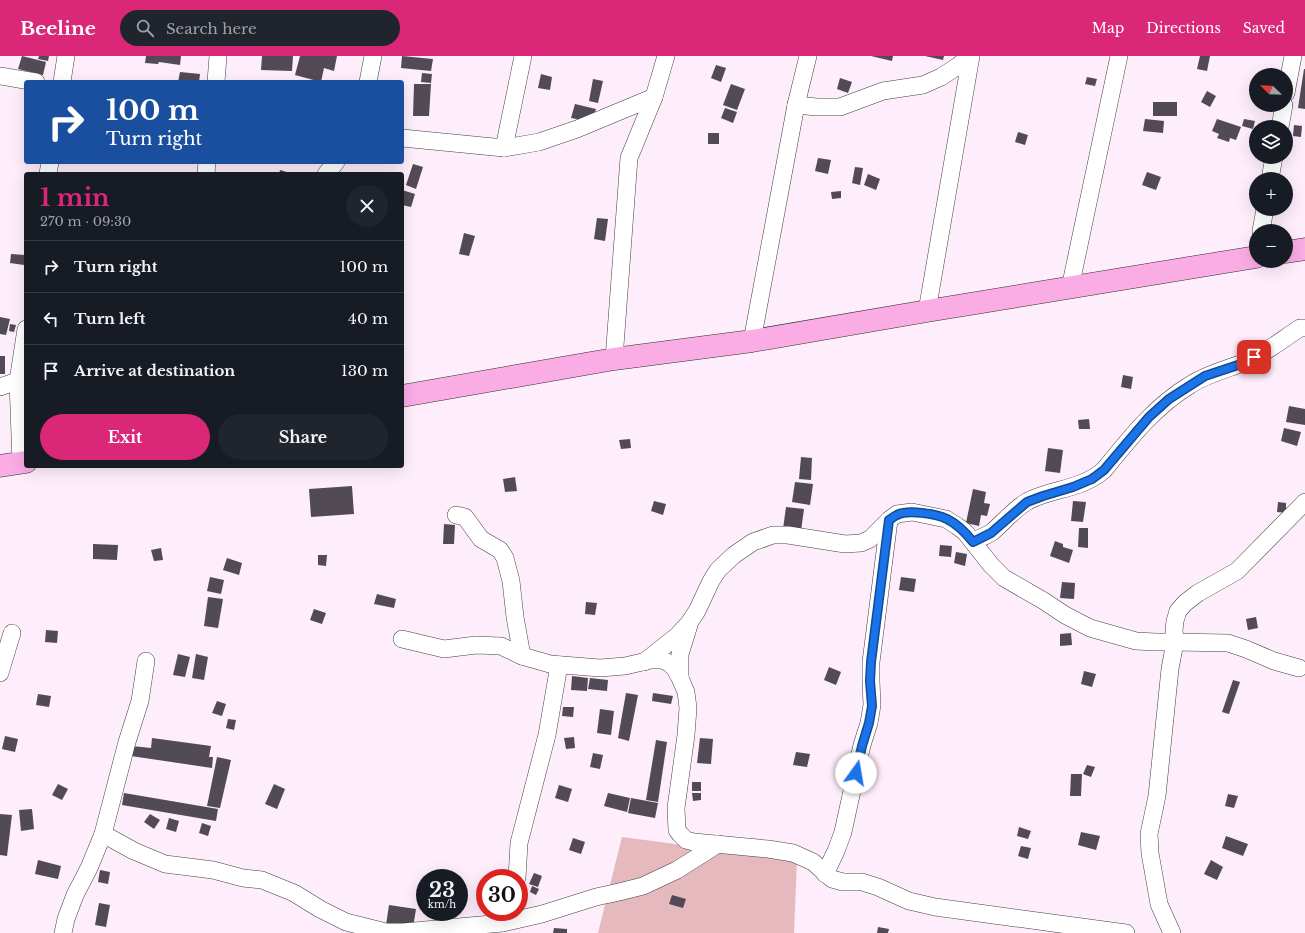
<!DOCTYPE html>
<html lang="en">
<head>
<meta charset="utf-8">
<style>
	body { margin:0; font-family:"Libre Baskerville",serif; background:#20242c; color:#f1f3f6; height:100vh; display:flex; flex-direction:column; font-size:15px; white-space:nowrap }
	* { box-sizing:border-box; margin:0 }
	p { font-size:13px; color:#9ea1a6 }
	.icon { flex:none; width:22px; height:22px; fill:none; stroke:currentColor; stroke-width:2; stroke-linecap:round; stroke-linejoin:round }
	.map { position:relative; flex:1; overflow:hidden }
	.panel { position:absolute; left:24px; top:116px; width:380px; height:296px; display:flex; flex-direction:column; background:#171b24; border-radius:4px; box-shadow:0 4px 16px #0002 }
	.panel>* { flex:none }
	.top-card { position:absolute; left:24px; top:24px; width:380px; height:84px; border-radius:4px; box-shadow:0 4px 16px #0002; background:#1a4fa0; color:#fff; overflow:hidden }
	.needle { width:26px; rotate:293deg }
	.buttons { position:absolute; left:1249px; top:12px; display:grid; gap:8px }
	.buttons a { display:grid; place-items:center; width:44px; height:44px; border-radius:50%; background:#171b24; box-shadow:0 4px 16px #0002; font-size:20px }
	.speed { position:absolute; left:416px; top:813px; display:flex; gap:8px; font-size:20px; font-weight:700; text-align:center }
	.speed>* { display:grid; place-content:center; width:52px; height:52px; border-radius:50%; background:#171b24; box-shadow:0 4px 16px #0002; line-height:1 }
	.speed small { font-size:10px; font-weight:400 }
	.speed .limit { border:6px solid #d22; background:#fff; color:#111 }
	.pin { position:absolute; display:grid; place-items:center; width:34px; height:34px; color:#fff; margin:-17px; border-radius:8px; box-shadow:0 2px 6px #0006 }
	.me { position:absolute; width:44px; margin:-22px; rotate:13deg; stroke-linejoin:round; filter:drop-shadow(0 0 3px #0008) }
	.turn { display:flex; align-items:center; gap:14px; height:84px; padding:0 16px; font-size:18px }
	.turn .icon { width:52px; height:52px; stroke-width:2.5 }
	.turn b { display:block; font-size:28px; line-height:34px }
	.round { display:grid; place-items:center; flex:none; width:42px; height:42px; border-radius:21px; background:#20242c }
	.summary { display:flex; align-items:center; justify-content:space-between; height:68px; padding:0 16px }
	h1 { font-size:24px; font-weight:700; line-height:30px; color:#db2777 }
	.cta { display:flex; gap:8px; margin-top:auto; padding:8px 16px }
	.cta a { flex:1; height:46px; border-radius:24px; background:#db2777; color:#fff; font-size:16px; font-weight:700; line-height:46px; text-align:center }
	.cta a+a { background:#20242c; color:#f1f3f6 }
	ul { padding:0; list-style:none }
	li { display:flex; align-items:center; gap:12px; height:52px; padding:0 16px; border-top:1px solid #363941 }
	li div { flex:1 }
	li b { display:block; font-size:15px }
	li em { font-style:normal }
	header { display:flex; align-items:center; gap:24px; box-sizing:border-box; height:56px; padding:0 20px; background:#db2777; color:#fff }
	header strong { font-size:19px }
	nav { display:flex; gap:22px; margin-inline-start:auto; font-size:14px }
	.search { width:280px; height:36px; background:#20242c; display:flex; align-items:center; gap:10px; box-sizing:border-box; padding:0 14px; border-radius:22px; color:#9ea1a6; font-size:15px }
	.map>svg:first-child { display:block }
	.green { fill:#e6b9bf }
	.building { fill:#524a55 }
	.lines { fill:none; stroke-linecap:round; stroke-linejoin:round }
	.minor-casing { stroke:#404040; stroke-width:18 }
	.secondary-casing { stroke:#2f2f2f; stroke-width:23 }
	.minor { stroke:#fff; stroke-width:17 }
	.secondary { stroke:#faace5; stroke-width:22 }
	.route-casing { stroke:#114b97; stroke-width:10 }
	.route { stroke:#1a73e8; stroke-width:7 }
</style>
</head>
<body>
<header>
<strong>Beeline</strong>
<div class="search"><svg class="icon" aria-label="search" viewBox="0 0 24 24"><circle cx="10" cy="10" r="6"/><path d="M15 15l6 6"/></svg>Search here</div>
<nav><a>Map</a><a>Directions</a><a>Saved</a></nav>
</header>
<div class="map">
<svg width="1305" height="877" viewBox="0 0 1305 877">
	<rect width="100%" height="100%" fill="#feedfb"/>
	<polygon class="green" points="622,781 797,804 794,877 598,877"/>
	<g class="building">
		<polygon points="22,0 46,6 43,19 18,13"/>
		<polygon points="39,0 49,0 48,5 38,3"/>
		<polygon points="146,0 181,0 180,9 159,6 158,8 145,7"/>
		<polygon points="262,0 293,0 292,15 261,14"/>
		<polygon points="300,0 337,0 334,15 324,12 321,26 295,19"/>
		<polygon points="402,0 433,3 431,15 401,12"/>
		<polygon points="871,0 893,0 892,5"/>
		<polygon points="925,0 944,0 943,4"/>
		<polygon points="1200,0 1210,0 1207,15 1197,13"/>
		<polygon points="716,9 726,12 721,26 711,22"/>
		<polygon points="1304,13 1305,13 1305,53 1298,52"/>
		<polygon points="180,16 200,18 199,26 178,26"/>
		<polygon points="422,17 432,18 431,27 421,26"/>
		<polygon points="541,18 552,21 550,34 538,32"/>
		<polygon points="1087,21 1097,23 1095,30 1085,28"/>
		<polygon points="840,22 852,26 848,37 837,33"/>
		<polygon points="593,23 603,25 598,47 589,45"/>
		<polygon points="414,28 431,28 429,60 413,60"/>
		<polygon points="731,28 745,33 737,54 723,49"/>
		<polygon points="1207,35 1216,40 1210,51 1201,46"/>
		<rect x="1153" y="46" width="24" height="14"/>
		<polygon points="575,48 596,53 592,66 571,62"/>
		<polygon points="725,52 737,56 733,67 721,62"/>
		<polygon points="1145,63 1164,65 1163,77 1143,75"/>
		<polygon points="1217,63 1241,71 1236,84 1230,82 1229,86 1217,82 1219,78 1212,75"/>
		<polygon points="1244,63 1255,65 1253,73 1242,70"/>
		<polygon points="1294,69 1302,70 1301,81 1293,80"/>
		<polygon points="1018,76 1028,79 1025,89 1015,86"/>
		<rect x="708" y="77" width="11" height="11"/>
		<polygon points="818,102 831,104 828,118 815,115"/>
		<polygon points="413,108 423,111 416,133 406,129"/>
		<polygon points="855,111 863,112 860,129 852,127"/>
		<polygon points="280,114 290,117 289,118 279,118"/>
		<polygon points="1147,116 1161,121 1156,134 1142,129"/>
		<polygon points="868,118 880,123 876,134 864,129"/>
		<polygon points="402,134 415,138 411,151 402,149"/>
		<polygon points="841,135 841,142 832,143 831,136"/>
		<polygon points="597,162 608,163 605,185 594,183"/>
		<polygon points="464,177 475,180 469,200 459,198"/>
		<polygon points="11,198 25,199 24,209 10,207"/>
		<polygon points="0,261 10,263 6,279 0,278"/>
		<polygon points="10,268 16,269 14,276 9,275"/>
		<rect x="0" y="300" width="5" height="18"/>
		<polygon points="1123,319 1133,321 1131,333 1121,331"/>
		<polygon points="1289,350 1305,353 1305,369 1286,366"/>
		<polygon points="1089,363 1090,373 1079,373 1078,364"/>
		<polygon points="1284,372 1301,376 1297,390 1281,385"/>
		<polygon points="630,383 631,392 621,393 619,384"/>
		<polygon points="1048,392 1063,394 1060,417 1045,415"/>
		<polygon points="801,401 812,402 811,424 799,423"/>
		<polygon points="515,421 517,435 505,436 503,423"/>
		<polygon points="795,426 813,428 810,449 792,446"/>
		<polygon points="352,430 354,458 311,461 309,433"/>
		<polygon points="973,433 986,436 984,447 990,448 987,460 981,459 979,470 966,467"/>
		<polygon points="654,445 666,448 663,459 651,455"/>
		<polygon points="1073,445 1086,446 1083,466 1071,465"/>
		<polygon points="1278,446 1286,447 1286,457 1277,456"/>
		<polygon points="786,451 804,453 801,475 783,473"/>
		<polygon points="444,468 455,469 454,488 443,488"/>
		<polygon points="1079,472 1088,472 1088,492 1078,491"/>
		<polygon points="1055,485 1063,488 1063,491 1073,494 1069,507 1050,500"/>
		<polygon points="93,488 118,489 117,504 93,503"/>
		<polygon points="940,489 952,490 951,501 939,500"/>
		<polygon points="161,492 163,504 154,505 151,494"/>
		<polygon points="956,496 967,498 965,510 954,507"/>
		<polygon points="318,499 327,499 326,510 318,509"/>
		<polygon points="227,502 242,507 239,519 223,514"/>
		<polygon points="210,521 224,524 221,538 207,535"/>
		<polygon points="901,521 916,523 914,536 899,534"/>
		<polygon points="1062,526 1075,527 1074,543 1060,542"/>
		<polygon points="377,538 396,543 394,552 374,548"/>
		<polygon points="208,541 223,543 218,572 204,570"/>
		<polygon points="586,546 597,547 595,559 585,558"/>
		<polygon points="314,553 326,557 322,568 310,564"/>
		<polygon points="1256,561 1258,572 1248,574 1246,563"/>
		<polygon points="46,574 58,575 57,587 45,586"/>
		<polygon points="1071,577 1072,589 1060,590 1060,578"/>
		<polygon points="178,598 190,601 185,621 173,619"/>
		<polygon points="196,598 208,601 204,624 192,622"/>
		<polygon points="829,611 841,616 836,629 824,624"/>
		<polygon points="1084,615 1096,618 1092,631 1081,628"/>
		<polygon points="572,620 588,622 587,635 571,634"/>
		<polygon points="590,622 608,624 607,635 588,633"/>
		<polygon points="1233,624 1240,626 1229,658 1222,656"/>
		<polygon points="626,637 638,639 629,685 618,682"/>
		<polygon points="653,637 673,640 671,648 652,645"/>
		<polygon points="38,638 51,640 49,651 36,649"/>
		<polygon points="217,645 226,648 222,660 212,657"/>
		<polygon points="563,651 574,651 573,661 562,660"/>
		<polygon points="600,653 614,655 611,679 597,677"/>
		<polygon points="228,663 236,664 234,674 226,672"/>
		<polygon points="5,680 18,683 15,696 2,693"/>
		<polygon points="574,681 575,692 566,693 564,682"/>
		<polygon points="152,682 211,690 209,701 213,701 212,712 131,700 132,690 151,692"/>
		<polygon points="700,682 713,683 711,708 697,707"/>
		<polygon points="656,684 667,686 658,746 646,744"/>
		<polygon points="796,696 810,698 807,711 793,709"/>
		<polygon points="593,697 603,699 600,713 590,711"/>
		<polygon points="217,701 231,704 220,752 207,750"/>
		<polygon points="1087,709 1095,711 1091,721 1083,718"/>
		<polygon points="1071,718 1082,718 1081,740 1070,740"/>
		<rect x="692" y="726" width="9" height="9"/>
		<polygon points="58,728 68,733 62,744 52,739"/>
		<polygon points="274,728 285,733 277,753 265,748"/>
		<polygon points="559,729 572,733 568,746 555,742"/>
		<polygon points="124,737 218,753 216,765 122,749"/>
		<polygon points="608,737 630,742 627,756 604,750"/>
		<polygon points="692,737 701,737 701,744 693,745"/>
		<polygon points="1228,738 1238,740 1234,752 1225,750"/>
		<polygon points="631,742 658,747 655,762 628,757"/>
		<polygon points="32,753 34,773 21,775 19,754"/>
		<polygon points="0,758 12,759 7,800 0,799"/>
		<polygon points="150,758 160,764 154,773 144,766"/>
		<polygon points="169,762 179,765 176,776 166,773"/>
		<polygon points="202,767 211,770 208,780 199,777"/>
		<polygon points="1019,771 1031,775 1028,783 1017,780"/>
		<polygon points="1081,776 1100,780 1096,794 1078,789"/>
		<polygon points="1226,780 1248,788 1243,800 1222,792"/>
		<polygon points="573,782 585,786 581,798 569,794"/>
		<polygon points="1021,790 1031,792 1028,803 1018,800"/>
		<polygon points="38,804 61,810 58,823 35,818"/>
		<polygon points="1211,804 1223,811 1217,824 1204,818"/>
		<polygon points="100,814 110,816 108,828 98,826"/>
		<polygon points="534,817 542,820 538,831 529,828"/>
		<polygon points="532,830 539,833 536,839 530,836"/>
		<polygon points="672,839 686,843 683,852 669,848"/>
		<polygon points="99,847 110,849 106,871 95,869"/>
		<polygon points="389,849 416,853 413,872 386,869"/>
		<polygon points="878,871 889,873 888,877 877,877"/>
		<polygon points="554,872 567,873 567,877 553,877"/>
	</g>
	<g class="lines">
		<defs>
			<g id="minor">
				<polyline points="0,20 36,26"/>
				<polyline points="62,26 66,0"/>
				<polyline points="216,26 218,0"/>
				<polyline points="368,26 373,0"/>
				<polyline points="1286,37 1293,0"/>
				<polyline points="796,49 817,51 840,51 883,35 923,29 941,21 958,10 970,0"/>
				<polyline points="1280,71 1284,49"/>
				<polyline points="402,82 504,92 539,86 577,73 654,41"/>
				<polyline points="504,92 523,0"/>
				<polyline points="48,118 50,106"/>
				<polyline points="206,118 207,106"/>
				<polyline points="326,118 336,106"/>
				<polyline points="1270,123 1274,101"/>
				<polyline points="1261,175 1265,153"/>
				<polyline points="1070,232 1119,0"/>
				<polyline points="927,255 971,0"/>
				<polyline points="752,285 796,49 808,0"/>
				<polyline points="614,303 629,102 654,41 666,0"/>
				<polyline points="0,331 26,322"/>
				<polyline points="21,407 18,325 26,273"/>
				<polyline points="456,459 465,461 481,483 500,494 505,502 511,525 515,561 522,600"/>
				<path d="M973,485C979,482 987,480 992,476C1004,466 1014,453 1028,445C1053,432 1081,434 1104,414C1130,382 1154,351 1190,329C1207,318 1224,314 1243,307C1262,300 1283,283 1300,272H1305"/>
				<polyline points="402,583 444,593 476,589 501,590 522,600 550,608 600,612 625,610 651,604 662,604 669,607 675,613 680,622 686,636 688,652 686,679 676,752 677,774 680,778 686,784 694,786 768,793 793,797 813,806 832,823 843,826 862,826 878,831 909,845 935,851 1126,877"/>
				<polyline points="644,606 677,580 689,567 697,555 711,525 718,514 734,499 753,486 773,479 788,479 845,488 861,487 870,483 889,464 897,458 912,456 946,463 957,470 965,476 991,509 1004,522 1044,545 1065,559 1090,572 1136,585 1156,586 1175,586 1228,587 1246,593 1274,605 1299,612"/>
				<polyline points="0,617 12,577"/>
				<polyline points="680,622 680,598 689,569"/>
				<polyline points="103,778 134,795 165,808 213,814 243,822 262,824 294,837 320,853 346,866 386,876 403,876 503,867 542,858 596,841 619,836 643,830 677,814 718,788"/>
				<polyline points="825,818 836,795 843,776 862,689 869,667 872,649 871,625 871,606 889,464"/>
				<polyline points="517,822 519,787 547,679 559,609"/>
				<polyline points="63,877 66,863 75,839 89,812 103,778 127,686 140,645 146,605"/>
				<polyline points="1172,877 1159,848 1150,797 1149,778 1157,740 1170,613 1175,586 1174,574 1175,565 1178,555 1185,547 1198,537 1237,515 1305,446"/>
			</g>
			<g id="secondary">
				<polyline points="1286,196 1305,193"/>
				<polyline points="402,340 614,303 752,285 927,255 1256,201"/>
				<polyline points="0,410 26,406"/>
			</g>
		</defs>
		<use href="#minor" class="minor-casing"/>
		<use href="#secondary" class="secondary-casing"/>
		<use href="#minor" class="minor"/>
		<use href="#secondary" class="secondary"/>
	</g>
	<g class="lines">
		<defs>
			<path id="route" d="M856,717L862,690L869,667L872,650L870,625L871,606L889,464C891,463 894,460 897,459C908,453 936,458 947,463C957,468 966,477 973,486L991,477L1027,446L1043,440L1073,431L1092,423L1104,414L1149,361L1169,343L1205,320L1244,307L1254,301"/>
		</defs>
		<use href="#route" class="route-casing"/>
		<use href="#route" class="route"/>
	</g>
</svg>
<div class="buttons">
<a><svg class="needle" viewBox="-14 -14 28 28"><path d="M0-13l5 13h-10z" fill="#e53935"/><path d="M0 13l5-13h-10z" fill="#9ea1a6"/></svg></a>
<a><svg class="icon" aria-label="layers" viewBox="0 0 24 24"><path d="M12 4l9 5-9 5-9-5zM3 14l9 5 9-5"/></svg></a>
<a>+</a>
<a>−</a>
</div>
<div class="speed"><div>23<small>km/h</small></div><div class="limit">30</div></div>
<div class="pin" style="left:1254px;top:301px;background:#d93025"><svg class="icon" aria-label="arrive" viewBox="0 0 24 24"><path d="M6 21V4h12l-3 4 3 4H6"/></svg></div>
<svg class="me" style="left:856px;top:717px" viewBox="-20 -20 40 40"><circle r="19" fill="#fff"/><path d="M0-13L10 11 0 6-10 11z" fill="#1a73e8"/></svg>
<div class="top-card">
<div class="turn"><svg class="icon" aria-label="right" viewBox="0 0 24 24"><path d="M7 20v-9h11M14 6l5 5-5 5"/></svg><div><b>100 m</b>Turn right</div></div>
</div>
<section class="panel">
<div class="summary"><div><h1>1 min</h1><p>270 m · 09:30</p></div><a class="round"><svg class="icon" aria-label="close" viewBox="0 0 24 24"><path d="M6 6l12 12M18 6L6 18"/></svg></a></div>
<ul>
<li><svg class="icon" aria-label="right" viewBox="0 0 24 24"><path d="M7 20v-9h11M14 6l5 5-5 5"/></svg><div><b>Turn right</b></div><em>100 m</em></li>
<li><svg class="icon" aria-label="left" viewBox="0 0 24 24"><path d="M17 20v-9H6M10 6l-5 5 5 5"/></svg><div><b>Turn left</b></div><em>40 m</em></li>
<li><svg class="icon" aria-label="arrive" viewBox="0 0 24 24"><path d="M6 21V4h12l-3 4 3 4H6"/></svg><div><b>Arrive at destination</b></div><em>130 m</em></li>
</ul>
<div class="cta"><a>Exit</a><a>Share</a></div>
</section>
</div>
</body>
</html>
